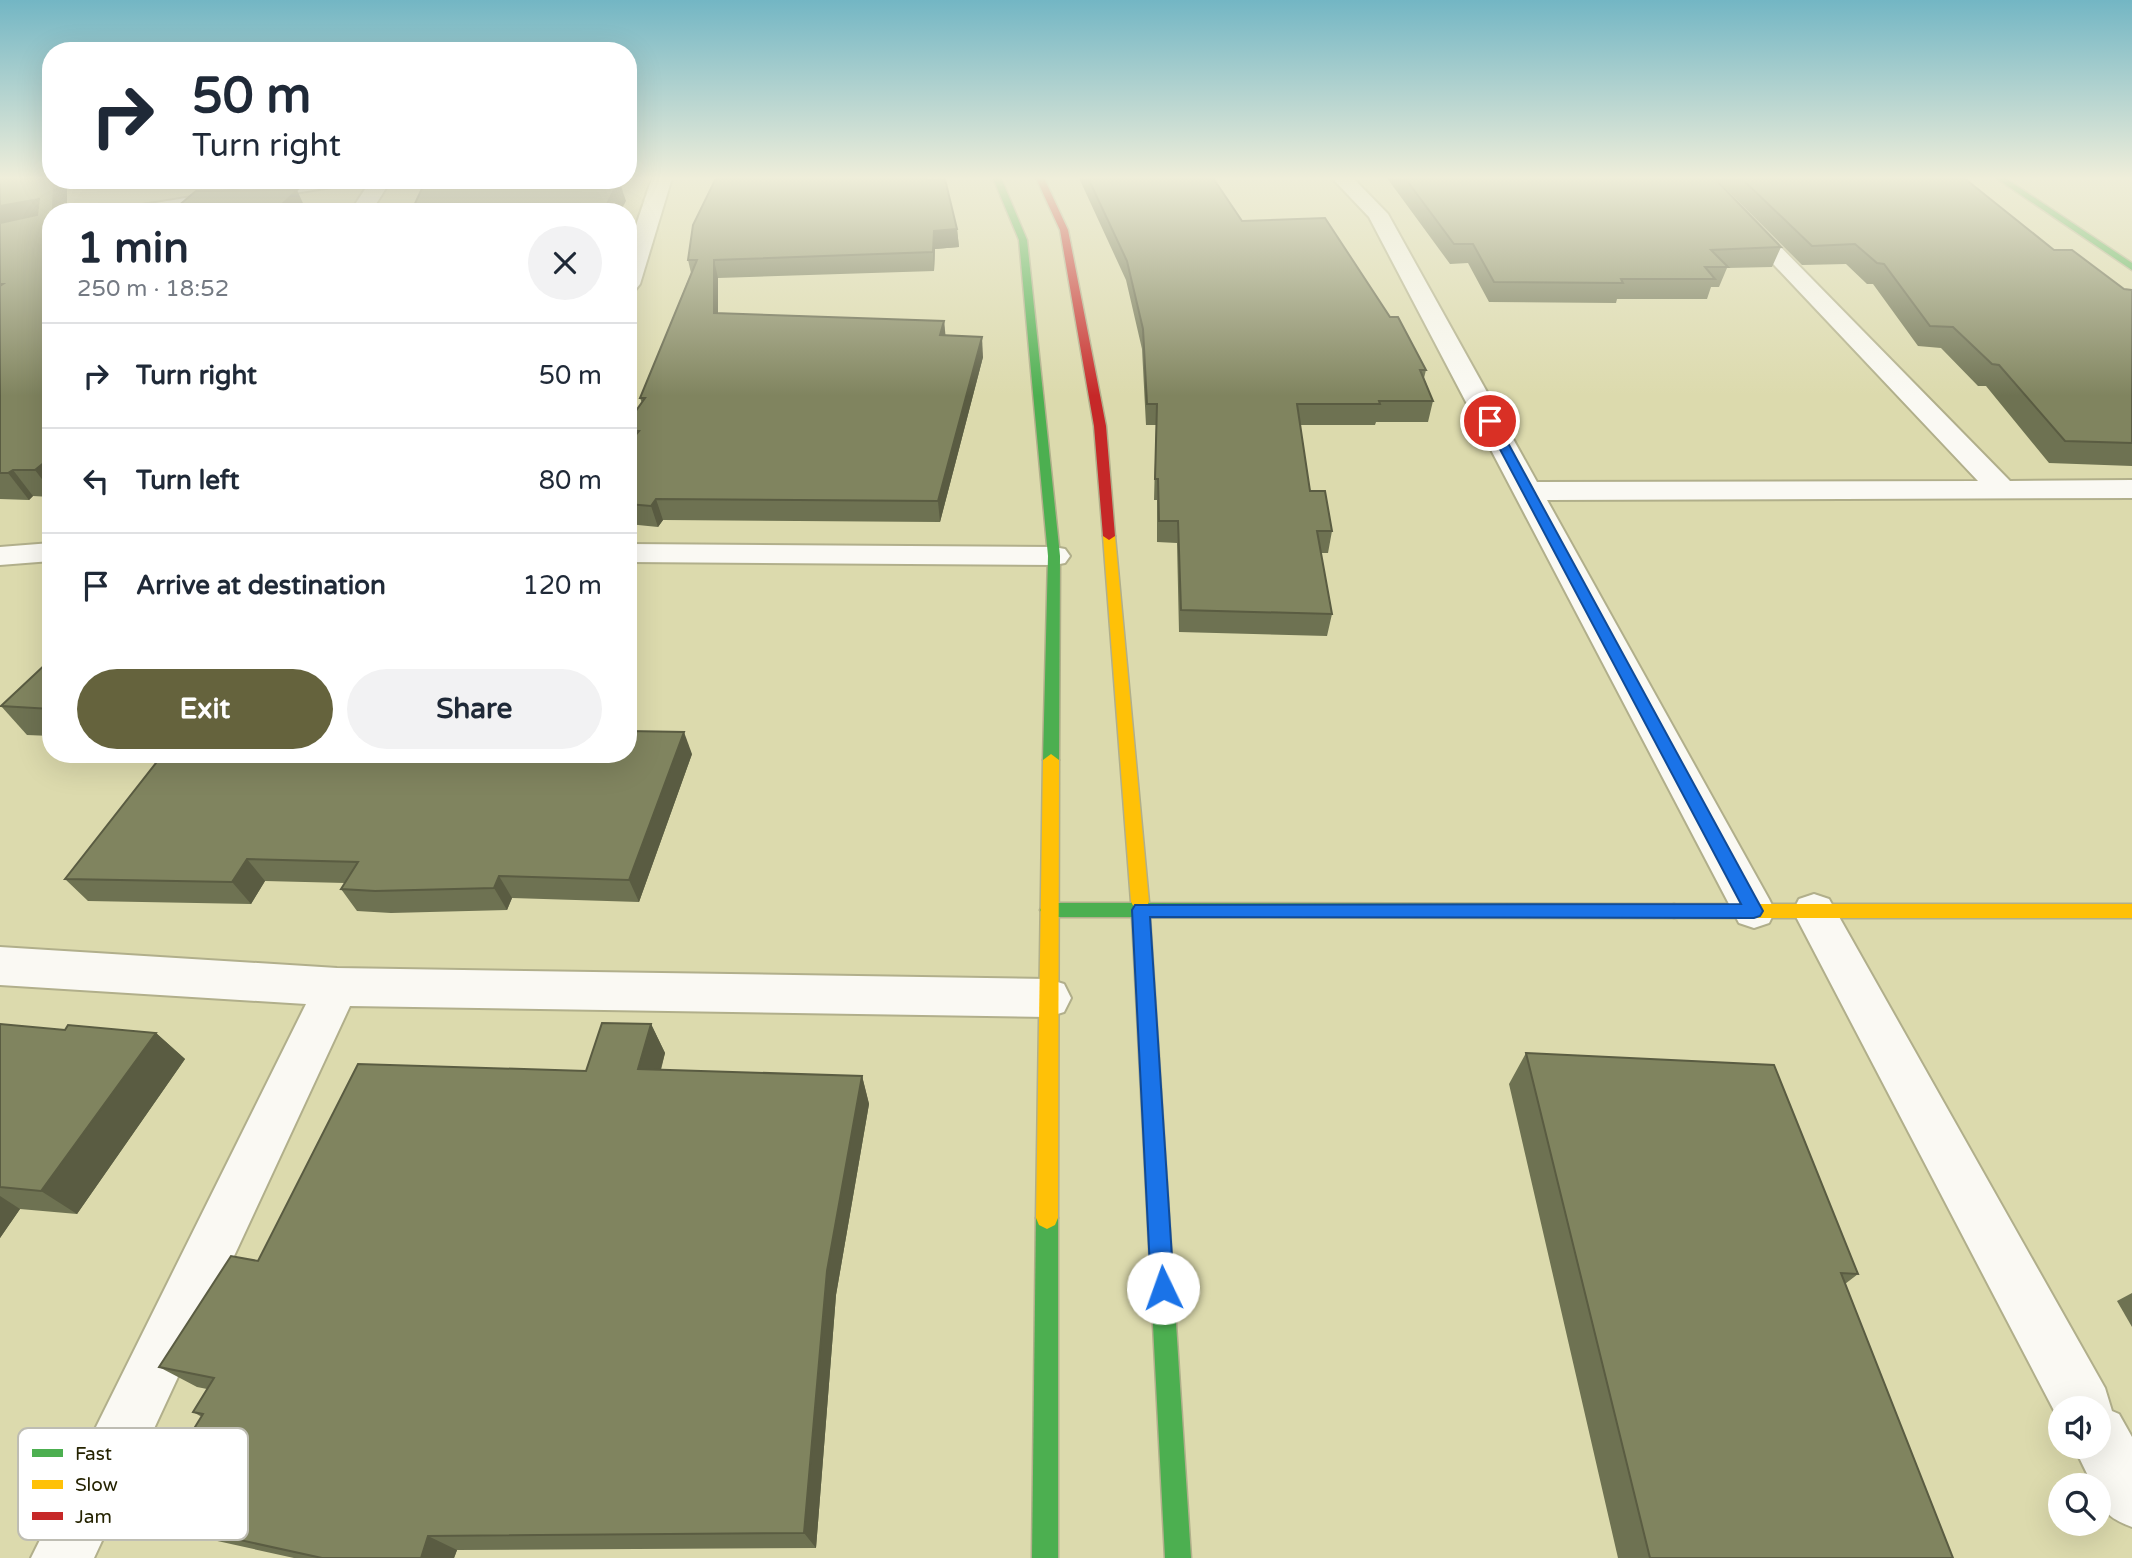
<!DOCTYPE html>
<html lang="en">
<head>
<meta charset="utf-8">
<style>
	body { margin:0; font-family:"Varela Round",sans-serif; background:#f2f2f3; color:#1f2937; height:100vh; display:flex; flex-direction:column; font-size:26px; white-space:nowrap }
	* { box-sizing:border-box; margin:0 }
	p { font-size:23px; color:#747a83 }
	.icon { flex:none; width:38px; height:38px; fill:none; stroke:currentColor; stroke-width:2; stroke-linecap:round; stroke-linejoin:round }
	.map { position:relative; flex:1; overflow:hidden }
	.drawer { position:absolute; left:42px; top:203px; width:595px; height:560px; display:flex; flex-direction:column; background:#fff; border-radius:28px; box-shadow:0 7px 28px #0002 }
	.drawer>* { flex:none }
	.hud { position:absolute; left:42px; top:42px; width:595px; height:147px; border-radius:28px; box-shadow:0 7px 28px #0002; background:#fff; color:#1f2937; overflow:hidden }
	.tools { position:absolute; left:2048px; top:1396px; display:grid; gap:14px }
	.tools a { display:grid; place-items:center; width:63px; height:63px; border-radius:50%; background:#fff; box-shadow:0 7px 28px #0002; font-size:35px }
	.pin { position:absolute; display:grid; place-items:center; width:60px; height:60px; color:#fff; margin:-30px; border:4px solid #fff; border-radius:50%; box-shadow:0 2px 7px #0007 }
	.me { position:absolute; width:77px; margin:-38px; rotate:357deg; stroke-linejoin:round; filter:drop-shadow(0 0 5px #0008) }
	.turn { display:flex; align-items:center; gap:24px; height:147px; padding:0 35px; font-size:32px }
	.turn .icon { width:91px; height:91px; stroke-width:2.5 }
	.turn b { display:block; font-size:49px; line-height:60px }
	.round { display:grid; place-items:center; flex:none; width:74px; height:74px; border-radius:37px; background:#f2f2f3 }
	.summary { display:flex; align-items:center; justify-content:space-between; height:119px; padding:0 35px }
	h1 { font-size:42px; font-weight:700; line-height:52px }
	.cta { display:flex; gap:14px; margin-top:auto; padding:14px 35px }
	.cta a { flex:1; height:80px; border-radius:42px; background:#65633d; color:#fff; font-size:28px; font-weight:700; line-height:80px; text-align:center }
	.cta a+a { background:#f2f2f3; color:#1f2937 }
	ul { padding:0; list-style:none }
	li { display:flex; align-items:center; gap:21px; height:105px; padding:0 35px; border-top:2px solid #e0e1e3 }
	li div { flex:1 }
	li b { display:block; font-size:26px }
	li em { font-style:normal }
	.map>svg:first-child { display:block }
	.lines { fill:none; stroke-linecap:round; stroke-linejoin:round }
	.street-casing { stroke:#b1af8b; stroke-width:4 }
	.fast-casing { stroke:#b1af8b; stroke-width:3 }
	.slow-casing { stroke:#b1af8b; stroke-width:3 }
	.jam-casing { stroke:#b1af8b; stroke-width:3 }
	.street { fill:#faf9f3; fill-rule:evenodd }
	.fast { fill:#4caf50; fill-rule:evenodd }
	.slow { fill:#ffc107; fill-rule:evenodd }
	.jam { fill:#c62828; fill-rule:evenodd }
	.wall { fill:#6e7252 }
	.shaded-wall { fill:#5a5c42 }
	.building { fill:#80845f; stroke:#5a5c42; stroke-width:2 }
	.route { fill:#1a73e8; stroke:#114b97; stroke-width:2 }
	.key { fill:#fff; stroke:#bebdb3; stroke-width:2 }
	.key-label { font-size:19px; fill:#252301 }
</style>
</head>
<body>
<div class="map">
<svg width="2132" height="1558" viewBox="0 0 2132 1558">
	<rect width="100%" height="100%" fill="#dcdaad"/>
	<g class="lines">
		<defs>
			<g id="street">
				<polygon points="652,178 672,178 640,284 636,289 628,291 628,249"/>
				<polygon points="1332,178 1353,178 1388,214 1537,482 1978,481 1692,178 1713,178 2010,481 2132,480 2132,498 1547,500 1769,899 1775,911 1769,923 1754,928 1739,923 1369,217"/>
				<polygon points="298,180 348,180 338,186 177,212 126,212 129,208 136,206"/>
				<polygon points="371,180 391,180 371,212 350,212"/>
				<polygon points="51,543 51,561 0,565 0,547"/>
				<polygon points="628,544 1054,547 1065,549 1070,556 1065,563 1054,565 628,562"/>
				<path d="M1814,894L1829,899L2105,1388L2112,1411L2119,1414L2132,1437V1527C2111,1519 2098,1511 2098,1486H2093L2074,1447H2098V1409H2060V1422L1793,911L1799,899Z"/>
				<polygon points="0,947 337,968 1048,979 1064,984 1071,998 1064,1012 1048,1017 350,1006 94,1558 31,1558 306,1004 0,985"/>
			</g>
			<g id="fast">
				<polygon points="993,178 1001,178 1027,240 1060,556 1059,760 1051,766 1043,760 1048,556 1019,240"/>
				<polygon points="1996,178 2005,178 2132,263 2132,270"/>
				<polygon points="1140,895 1146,897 1149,903 1674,904 1680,906 1683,911 1680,916 1674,918 1150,917 1191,1558 1165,1558 1132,917 1049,917 1043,915 1040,910 1043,905 1049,903 1131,903 1134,897"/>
				<polygon points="1047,1207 1055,1211 1058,1218 1058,1558 1032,1558 1036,1218 1039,1211"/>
			</g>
			<g id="slow">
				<polygon points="1109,532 1115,536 1149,902 1146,907 1140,909 1134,907 1131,902 1103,536"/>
				<polygon points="1051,754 1059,760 1058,1218 1055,1225 1047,1229 1039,1225 1036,1218 1043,760"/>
				<polygon points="1674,904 2132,904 2132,918 1674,918 1668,916 1665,911 1668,906"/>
			</g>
			<polygon id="jam" points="1036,178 1044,178 1068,230 1106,426 1115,536 1109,540 1103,536 1094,426 1060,230"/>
		</defs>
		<use href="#street" class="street-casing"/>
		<use href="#fast" class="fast-casing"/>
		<use href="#slow" class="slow-casing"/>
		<use href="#jam" class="jam-casing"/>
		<use href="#street" class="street"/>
		<use href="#fast" class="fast"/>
		<use href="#slow" class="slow"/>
		<use href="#jam" class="jam"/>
	</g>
	<g class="wall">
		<polygon points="0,178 67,180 67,212 51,212 51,497 33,496 29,500 0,499"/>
		<polygon points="1079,178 1213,178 1242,221 1390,317 1426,370 1424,378 1433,401 1428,422 1376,422 1375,425 1300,425 1310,491 1332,531 1328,553 1321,553 1332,614 1327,636 1179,632 1177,543 1157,542 1157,500 1154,500 1156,425 1146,425 1142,349 1126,280"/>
		<polygon points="1387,178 1714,178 1781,247 1772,267 1727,268 1719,287 1711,287 1707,299 1617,299 1616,303 1489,302 1468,263 1450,264"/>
		<polygon points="1715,178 1964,178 2054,250 2124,289 2132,290 2132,466 2049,463 1986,386 1978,386 1941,348 1918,346 1873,284 1867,284 1846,264 1802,265"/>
		<polygon points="927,180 957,229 959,247 935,249 934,271 718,278 718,313 944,321 945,336 983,357 940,522 663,520 658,527 628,524 628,422 642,403 640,398 691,273 688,260"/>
		<polygon points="51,659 51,736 27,735 1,706"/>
		<polygon points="692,754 639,902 512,898 507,910 391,913 357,911 341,889 345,883 265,881 251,904 88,901 65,879"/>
		<polygon points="0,1024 65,1030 156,1033 185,1059 77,1214 20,1209 0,1238"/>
		<polygon points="651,1024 665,1053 661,1070 862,1076 869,1104 836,1295 816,1548 457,1550 454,1558 294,1558 181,1533 139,1518 202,1417 193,1412 207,1389 197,1387 159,1367 258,1261 586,1071"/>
		<polygon points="1526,1053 1858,1274 1845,1284 1953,1558 1618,1558 1509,1084"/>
		<polygon points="2132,1293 2132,1327 2117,1301"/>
	</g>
	<g class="shaded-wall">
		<polygon points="54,180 67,180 67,212 53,212"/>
		<polygon points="619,180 626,201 620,212 603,212"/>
		<polygon points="297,190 307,212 274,212"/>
		<polygon points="39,199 51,219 0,231 0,206"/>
		<polygon points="957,229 959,247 935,249 934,271 933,252 934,231"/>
		<polygon points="714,260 718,278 718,332 714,313"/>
		<polygon points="944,321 946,340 940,335"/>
		<polygon points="982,337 983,357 940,522 938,501"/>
		<polygon points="51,457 51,491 35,470"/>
		<polygon points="13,470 33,496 29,500 8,473"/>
		<polygon points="656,499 663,520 658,527 651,506"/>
		<polygon points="684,732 692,754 639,902 629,880"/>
		<polygon points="247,859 265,881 251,904 232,882"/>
		<polygon points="499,876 512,898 507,910 494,888"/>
		<polygon points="651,1024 665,1053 653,1097 638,1069"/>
		<polygon points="156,1033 185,1059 77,1214 41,1191"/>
		<polygon points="862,1076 869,1104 836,1295 816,1548 804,1533 827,1271"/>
		<polygon points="0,1196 20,1209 0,1238"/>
		<polygon points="428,1536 457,1550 454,1558 421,1558"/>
	</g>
	<g class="building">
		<polygon points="0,178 51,178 51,180 54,180 53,212 51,212 51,457 35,470 13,470 8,473 0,473 0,286 3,284 0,284 0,223 37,215 39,199 0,206"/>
		<polygon points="716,178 927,178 927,180 945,179 957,229 934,231 933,252 714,260 714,313 944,321 940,335 982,337 938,501 656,499 651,506 628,504 628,444 639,431 628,430 628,422 645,398 640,398 697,260 688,260 693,225"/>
		<polygon points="1088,178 1213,178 1242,221 1325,218 1390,317 1398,317 1426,370 1420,370 1433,401 1379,401 1380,404 1297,404 1310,491 1325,491 1332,531 1317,531 1332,614 1181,610 1178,521 1159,521 1158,479 1155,479 1157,404 1147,404 1143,329 1127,261"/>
		<polygon points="1405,178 1714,178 1781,247 1711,250 1728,267 1705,267 1715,279 1621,279 1623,283 1494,282 1473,244 1454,244"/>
		<polygon points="1741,178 1964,178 2054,250 2072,250 2124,289 2132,290 2132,443 2065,441 1999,365 1992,364 1953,327 1930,326 1884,264 1877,263 1855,244 1812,246"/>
		<polygon points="426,180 619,180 603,212 411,212"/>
		<polygon points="297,190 274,212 171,212 196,191"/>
		<polygon points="51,659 51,709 1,706"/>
		<polygon points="628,731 684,732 629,880 499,876 494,888 375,891 341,889 358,862 247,859 232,882 65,879 163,754 628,754"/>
		<polygon points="602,1023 651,1024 638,1069 862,1076 827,1271 804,1533 428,1536 421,1558 322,1558 139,1518 203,1414 193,1412 214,1378 159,1367 231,1256 258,1261 358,1064 586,1071"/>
		<polygon points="0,1024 65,1030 68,1025 156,1033 41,1191 0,1187"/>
		<polygon points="1526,1053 1774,1065 1858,1274 1841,1273 1953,1558 1650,1558"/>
	</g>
	<linearGradient id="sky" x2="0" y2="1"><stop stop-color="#73b6c4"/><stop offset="0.45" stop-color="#efeeda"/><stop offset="1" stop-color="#efeeda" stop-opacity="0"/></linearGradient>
	<rect width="2132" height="396" fill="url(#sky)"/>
	<polygon class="route" points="1486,419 1496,421 1763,911 1760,916 1754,918 1150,917 1174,1288 1170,1296 1163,1299 1155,1296 1151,1288 1132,910 1135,905 1741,904 1485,421"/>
	<rect x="18" y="1428" width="230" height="112" rx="10" class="key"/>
	<rect x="32" y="1449" width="31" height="8" fill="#4caf50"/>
	<rect x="32" y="1480" width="31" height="9" fill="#ffc107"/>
	<rect x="32" y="1512" width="31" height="8" fill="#c62828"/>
	<g class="key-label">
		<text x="75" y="1460">Fast</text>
		<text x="75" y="1491">Slow</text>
		<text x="75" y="1523">Jam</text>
	</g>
</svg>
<div class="tools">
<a><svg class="icon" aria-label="sound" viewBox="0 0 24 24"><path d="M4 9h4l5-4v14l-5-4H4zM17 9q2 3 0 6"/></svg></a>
<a><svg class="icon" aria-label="search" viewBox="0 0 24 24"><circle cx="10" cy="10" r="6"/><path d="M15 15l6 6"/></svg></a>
</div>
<div class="pin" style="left:1490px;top:421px;background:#d93025"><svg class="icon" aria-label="arrive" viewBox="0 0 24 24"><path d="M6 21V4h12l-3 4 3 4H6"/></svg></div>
<svg class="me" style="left:1163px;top:1288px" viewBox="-20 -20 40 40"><circle r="19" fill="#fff"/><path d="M0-13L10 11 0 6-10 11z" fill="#1a73e8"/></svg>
<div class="hud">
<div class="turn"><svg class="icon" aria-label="right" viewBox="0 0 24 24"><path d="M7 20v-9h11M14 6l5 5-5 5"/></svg><div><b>50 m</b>Turn right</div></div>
</div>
<section class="drawer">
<div class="summary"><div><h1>1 min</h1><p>250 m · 18:52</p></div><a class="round"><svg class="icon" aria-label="close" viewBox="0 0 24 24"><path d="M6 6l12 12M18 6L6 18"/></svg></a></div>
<ul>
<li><svg class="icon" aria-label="right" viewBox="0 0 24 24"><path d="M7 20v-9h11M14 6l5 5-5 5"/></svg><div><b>Turn right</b></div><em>50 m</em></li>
<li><svg class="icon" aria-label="left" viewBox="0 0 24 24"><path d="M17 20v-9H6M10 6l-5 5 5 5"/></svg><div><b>Turn left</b></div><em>80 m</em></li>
<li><svg class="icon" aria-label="arrive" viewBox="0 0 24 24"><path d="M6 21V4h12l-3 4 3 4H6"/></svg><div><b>Arrive at destination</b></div><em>120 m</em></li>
</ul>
<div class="cta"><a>Exit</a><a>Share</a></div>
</section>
</div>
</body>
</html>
